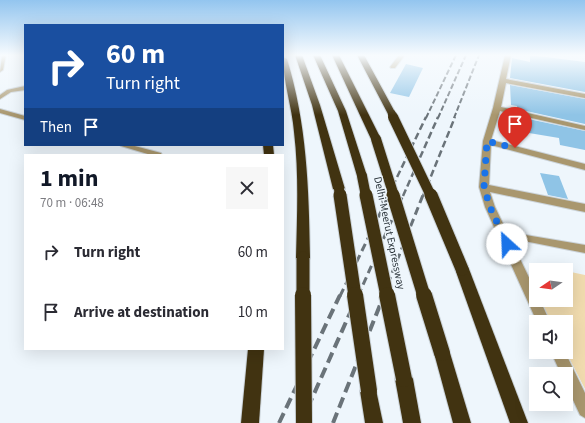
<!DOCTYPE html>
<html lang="en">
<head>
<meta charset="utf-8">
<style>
	body { margin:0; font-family:"Source Sans 3",sans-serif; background:#f7f7f7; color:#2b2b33; height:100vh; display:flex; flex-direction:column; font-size:15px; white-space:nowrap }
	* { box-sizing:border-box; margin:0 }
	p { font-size:13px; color:#7c7c81 }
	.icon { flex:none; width:22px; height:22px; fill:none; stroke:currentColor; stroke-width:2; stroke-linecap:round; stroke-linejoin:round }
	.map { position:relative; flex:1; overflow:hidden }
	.details { position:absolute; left:24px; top:154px; width:260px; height:196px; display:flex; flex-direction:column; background:#fff; border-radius:0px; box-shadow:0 4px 16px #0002 }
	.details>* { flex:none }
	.banner { position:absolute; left:24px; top:24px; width:260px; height:122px; border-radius:0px; box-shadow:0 4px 16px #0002; background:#1a4fa0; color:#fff; overflow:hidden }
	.needle { width:26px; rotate:257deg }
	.controls { position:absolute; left:529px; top:263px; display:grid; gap:8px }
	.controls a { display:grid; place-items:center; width:44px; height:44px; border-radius:0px; background:#fff; box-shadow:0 4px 16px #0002; font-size:20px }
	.pin { position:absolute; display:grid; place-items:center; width:34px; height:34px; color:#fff; margin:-41px -17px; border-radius:50% 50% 50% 0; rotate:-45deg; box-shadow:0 0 4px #0007 }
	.pin .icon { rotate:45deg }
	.me { position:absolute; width:44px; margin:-22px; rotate:335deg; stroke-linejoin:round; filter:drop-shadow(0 0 3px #0008) }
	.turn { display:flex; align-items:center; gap:14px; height:84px; padding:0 16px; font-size:18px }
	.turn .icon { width:52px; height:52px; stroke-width:2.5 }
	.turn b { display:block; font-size:28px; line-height:34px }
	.then { display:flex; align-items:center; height:38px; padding:0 16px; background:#0003; gap:8px; font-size:15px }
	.round { display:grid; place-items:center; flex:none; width:42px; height:42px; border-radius:0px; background:#f7f7f7 }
	.headline { display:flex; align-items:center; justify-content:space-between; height:68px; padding:0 16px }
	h1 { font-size:24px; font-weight:700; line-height:30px; color:#111827 }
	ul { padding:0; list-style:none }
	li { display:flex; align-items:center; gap:12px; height:60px; padding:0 16px }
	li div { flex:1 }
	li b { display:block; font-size:15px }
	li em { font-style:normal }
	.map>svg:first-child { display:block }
	.green { fill:#f1dcaf }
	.building { fill:#8fc4e6 }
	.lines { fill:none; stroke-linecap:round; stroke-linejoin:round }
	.lane-casing { stroke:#cbd3d9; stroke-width:2 }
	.street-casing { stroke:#cbd3d9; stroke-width:2 }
	.highway-casing { stroke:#cbd3d9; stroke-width:2 }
	.lane { fill:#a9976e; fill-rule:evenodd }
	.street { fill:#a9976e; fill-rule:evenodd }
	.highway { fill:#413311; fill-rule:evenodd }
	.rail-far3 { stroke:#6a7379; stroke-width:2; stroke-dasharray:5.5 2.5; stroke-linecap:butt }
	.rail-far2 { stroke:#6a7379; stroke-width:2.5; stroke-dasharray:7 3.5; stroke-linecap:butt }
	.rail-far1 { stroke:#6a7379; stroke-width:3; stroke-dasharray:8 4.5; stroke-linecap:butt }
	.rail { stroke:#6a7379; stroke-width:4; stroke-dasharray:11 5.5; stroke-linecap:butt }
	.highway-bridge-far3-casing { stroke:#cbd3d9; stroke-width:10; stroke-linecap:butt }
	.highway-bridge-far2-casing { stroke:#cbd3d9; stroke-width:12; stroke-linecap:butt }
	.highway-bridge-far1-casing { stroke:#cbd3d9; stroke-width:15; stroke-linecap:butt }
	.highway-bridge-casing { stroke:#cbd3d9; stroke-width:18; stroke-linecap:butt }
	.highway-bridge-far3 { stroke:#413311; stroke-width:8 }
	.highway-bridge-far2 { stroke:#413311; stroke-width:10 }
	.highway-bridge-far1 { stroke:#413311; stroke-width:13 }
	.highway-bridge { stroke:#413311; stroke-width:16 }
	.route { stroke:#1a73e8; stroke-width:7; stroke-dasharray:0 12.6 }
	.labels { text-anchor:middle; stroke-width:3; stroke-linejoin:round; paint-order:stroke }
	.street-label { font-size:11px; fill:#293238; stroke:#eef6fc }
</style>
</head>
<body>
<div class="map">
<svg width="585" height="423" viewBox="0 0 585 423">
	<rect width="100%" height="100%" fill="#eef6fc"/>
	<polygon class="green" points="566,271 585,275 585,389 566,352 566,322 550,322 539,300 566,300"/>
	<g class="building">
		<polygon points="530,55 585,62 585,92 510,78 512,58 530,62"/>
		<polygon points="406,64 423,68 409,97 390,93"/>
		<polygon points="510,85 585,99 585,124 517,109 517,106 511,105"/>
		<polygon points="519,117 585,131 585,150 560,145 559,138 523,132"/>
		<polygon points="540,173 559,176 568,199 548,195"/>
	</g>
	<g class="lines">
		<defs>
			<g id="lane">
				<polygon points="2,55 6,55 3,70 0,72"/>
				<polygon points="25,86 25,90 11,92 0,99 0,95 7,90"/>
				<polygon points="0,109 25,116 25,120 0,113"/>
				<polygon points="120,145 131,145 161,153 162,155 151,155 121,146"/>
				<polygon points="514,233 585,245 585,253 514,239 511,238 510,236 511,234"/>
			</g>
			<g id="street">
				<polygon points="399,55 405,55 395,68 391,68 390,67"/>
				<polygon points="505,55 511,55 506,79 585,94 585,98 506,83 501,107 585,126 585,130 500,111 491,140 585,164 585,170 491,145 489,185 585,204 585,212 490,192 495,207 536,292 536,300 540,300 550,322 537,322 485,207 479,187 483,141 493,108"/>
				<polygon points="551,352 565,352 585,393 585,418 580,415 566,385 566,374 561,374"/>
			</g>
			<g id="highway">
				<polygon points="295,55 302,55 320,105 345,189 343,192 339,193 333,189 312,105"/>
				<polygon points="313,55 320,55 346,111 367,176 366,179 362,180 357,176 338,111"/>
				<polygon points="332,55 339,55 381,139 379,141 373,141 371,139"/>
				<polygon points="357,55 364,55 396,114 395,116 389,116 388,114"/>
				<path d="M283,57L287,59C307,124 309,190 310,258L308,262L303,264L298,262L296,258C297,216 299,174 294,132C292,107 283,82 283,57Z"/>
				<polygon points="263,145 273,145 274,155 264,155"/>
				<polygon points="462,263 467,265 469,269 528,423 510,423 455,269 457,265"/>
				<polygon points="442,345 448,347 450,353 471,423 453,423 434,353 436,347"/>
				<polygon points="248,349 264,349 259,423 241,423"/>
				<polygon points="404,370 410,373 413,379 421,423 403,423 395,379 398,373"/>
				<polygon points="369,382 375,385 383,423 365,423 360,391 363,385"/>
			</g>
		</defs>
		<use href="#lane" class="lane-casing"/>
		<use href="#street" class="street-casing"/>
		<use href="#highway" class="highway-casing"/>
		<use href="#lane" class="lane"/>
		<use href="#street" class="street"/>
		<use href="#highway" class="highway"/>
		<g class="rail-far3">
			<polyline points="426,118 456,55"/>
			<polyline points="438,118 466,55"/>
			<polyline points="454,118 479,55"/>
		</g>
		<g class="rail-far2">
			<polyline points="388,196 426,117"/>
			<polyline points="403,196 438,117"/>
			<polyline points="423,196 455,117"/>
		</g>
		<g class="rail-far1">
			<polyline points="340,296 389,195"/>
			<polyline points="358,296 403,195"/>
			<polyline points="383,296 423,195"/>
		</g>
		<g class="rail">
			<polyline points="279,423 340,295"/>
			<polyline points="301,423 358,295"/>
			<polyline points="333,423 384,295"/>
		</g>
		<defs>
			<polyline id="highway-bridge-far3" points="392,114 394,118"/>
			<g id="highway-bridge-far2">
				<polyline points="393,117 431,196"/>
				<polyline points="376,139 394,196"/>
				<polyline points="362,176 366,196"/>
				<polyline points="339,189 340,196"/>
			</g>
			<g id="highway-bridge-far1">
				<polyline points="340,195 355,296"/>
				<polyline points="366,195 387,296"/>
				<polyline points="393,195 424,296"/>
				<polyline points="431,195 462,269"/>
				<polyline points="303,258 303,296"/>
			</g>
			<g id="highway-bridge">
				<polyline points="303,295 304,423"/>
				<polyline points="355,295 369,391"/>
				<polyline points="387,295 404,379"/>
				<polyline points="424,295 442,353"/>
			</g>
		</defs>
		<use href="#highway-bridge-far3" class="highway-bridge-far3-casing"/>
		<use href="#highway-bridge-far2" class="highway-bridge-far2-casing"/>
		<use href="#highway-bridge-far1" class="highway-bridge-far1-casing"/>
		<use href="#highway-bridge" class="highway-bridge-casing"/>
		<use href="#highway-bridge-far3" class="highway-bridge-far3"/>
		<use href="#highway-bridge-far2" class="highway-bridge-far2"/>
		<use href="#highway-bridge-far1" class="highway-bridge-far1"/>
		<use href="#highway-bridge" class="highway-bridge"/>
	</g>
	<linearGradient id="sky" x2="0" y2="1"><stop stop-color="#93c5ef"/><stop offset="0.48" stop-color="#f7fbfe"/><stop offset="1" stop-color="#f7fbfe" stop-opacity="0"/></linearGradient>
	<rect width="585" height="115" fill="url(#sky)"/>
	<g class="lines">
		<polyline class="route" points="507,244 490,207 484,187 487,141 515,148"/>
	</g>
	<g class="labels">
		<g class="street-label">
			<text transform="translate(390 233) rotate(78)" y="4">Delhi-Meerut Expressway</text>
		</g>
	</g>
</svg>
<div class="controls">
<a><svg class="needle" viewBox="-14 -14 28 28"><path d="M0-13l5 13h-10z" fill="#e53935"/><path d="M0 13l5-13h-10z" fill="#7c7c81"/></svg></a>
<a><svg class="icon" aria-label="sound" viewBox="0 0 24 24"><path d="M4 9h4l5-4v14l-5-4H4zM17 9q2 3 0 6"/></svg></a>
<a><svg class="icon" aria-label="search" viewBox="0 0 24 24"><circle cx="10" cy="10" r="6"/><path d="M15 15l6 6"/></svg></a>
</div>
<div class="pin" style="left:515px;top:148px;background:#d93025"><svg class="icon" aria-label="arrive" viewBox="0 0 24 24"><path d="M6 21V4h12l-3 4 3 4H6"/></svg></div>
<svg class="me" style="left:507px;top:244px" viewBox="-20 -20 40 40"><circle r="19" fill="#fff"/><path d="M0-13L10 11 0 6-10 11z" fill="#1a73e8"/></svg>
<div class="banner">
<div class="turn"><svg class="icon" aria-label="right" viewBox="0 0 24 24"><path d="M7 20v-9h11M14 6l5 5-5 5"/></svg><div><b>60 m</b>Turn right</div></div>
<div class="then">Then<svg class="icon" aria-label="arrive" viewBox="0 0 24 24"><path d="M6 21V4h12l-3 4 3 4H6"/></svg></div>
</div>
<section class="details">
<div class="headline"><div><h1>1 min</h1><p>70 m · 06:48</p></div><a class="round"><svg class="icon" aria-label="close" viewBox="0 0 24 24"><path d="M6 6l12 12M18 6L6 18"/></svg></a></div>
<ul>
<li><svg class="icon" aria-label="right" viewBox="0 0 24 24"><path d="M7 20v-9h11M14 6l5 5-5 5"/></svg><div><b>Turn right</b></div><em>60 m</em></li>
<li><svg class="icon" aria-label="arrive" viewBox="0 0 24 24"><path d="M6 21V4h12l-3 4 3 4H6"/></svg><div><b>Arrive at destination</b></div><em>10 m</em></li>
</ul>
</section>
</div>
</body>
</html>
